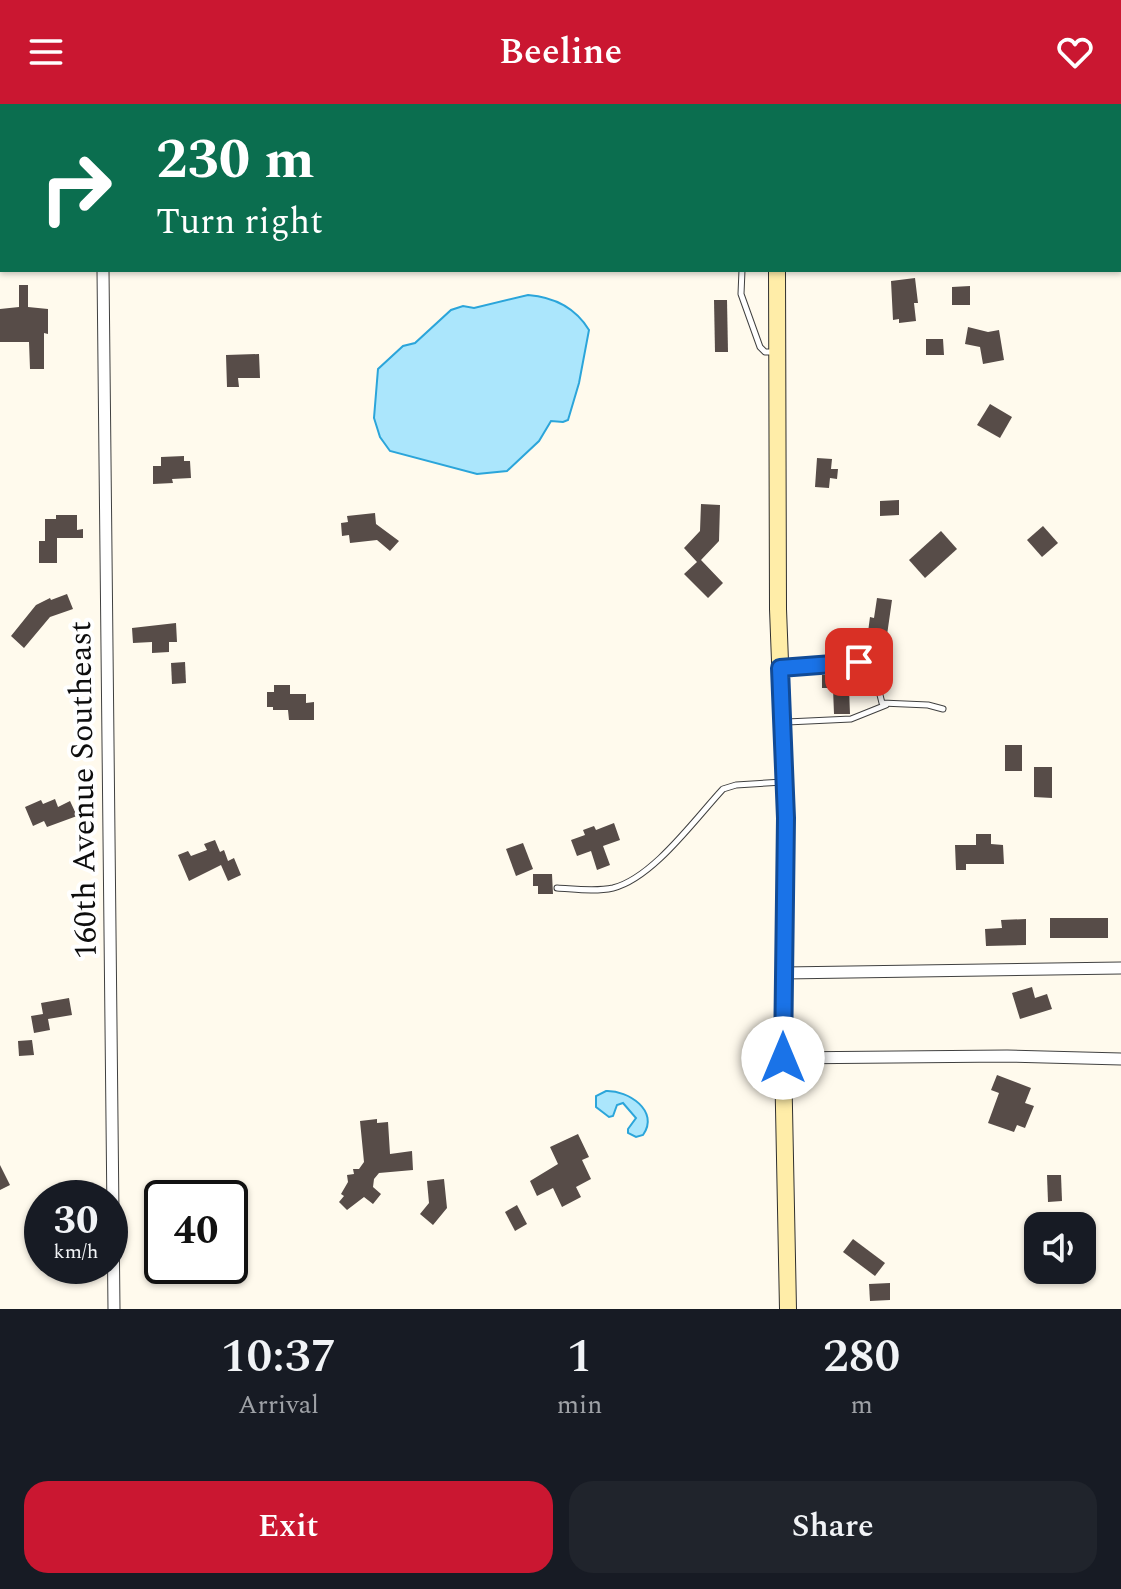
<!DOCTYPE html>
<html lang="en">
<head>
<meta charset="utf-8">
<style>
	body { margin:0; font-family:Spectral,serif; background:#20242c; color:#f1f3f6; height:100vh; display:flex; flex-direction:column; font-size:30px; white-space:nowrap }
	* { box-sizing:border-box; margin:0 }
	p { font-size:26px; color:#9ea1a6 }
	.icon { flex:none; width:44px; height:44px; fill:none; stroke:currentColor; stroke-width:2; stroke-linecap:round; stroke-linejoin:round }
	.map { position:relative; height:1205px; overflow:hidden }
	.drawer { display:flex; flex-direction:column; background:#171b24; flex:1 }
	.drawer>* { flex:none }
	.banner { position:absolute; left:0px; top:0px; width:1122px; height:168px; box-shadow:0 2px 6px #0004; background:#0b6e4f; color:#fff; overflow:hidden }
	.fabs { position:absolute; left:1024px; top:1108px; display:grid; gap:16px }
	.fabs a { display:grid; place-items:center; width:72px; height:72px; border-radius:16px; background:#171b24; box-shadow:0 2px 6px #0004; font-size:40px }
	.speed { position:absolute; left:24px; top:1076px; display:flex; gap:16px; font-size:40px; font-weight:700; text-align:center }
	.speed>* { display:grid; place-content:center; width:104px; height:104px; border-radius:50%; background:#171b24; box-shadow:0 2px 6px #0004; line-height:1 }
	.speed small { font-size:20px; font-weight:400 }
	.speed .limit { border:4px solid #111; border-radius:12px; background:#fff; color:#111 }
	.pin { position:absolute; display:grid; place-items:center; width:68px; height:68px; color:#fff; margin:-34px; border-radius:16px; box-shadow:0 4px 12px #0006 }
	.me { position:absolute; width:88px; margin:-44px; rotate:0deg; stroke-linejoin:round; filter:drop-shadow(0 0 6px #0008) }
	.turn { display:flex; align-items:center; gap:28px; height:168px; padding:0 24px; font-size:36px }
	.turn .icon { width:104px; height:104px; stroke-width:2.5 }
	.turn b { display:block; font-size:56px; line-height:68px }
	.eta { display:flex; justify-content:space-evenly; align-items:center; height:136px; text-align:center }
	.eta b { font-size:48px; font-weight:600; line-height:56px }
	.cta { display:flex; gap:16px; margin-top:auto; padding:16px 24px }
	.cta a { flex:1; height:92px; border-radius:24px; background:#ca1731; color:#fff; font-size:32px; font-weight:600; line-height:92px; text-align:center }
	.cta a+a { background:#20242c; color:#f1f3f6 }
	header { display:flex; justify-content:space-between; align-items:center; height:104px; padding:0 24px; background:#ca1731; color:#fff; font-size:36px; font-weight:600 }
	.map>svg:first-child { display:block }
	.water { fill:#abe6fc; stroke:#2ba5da; stroke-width:2 }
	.building { fill:#574c48 }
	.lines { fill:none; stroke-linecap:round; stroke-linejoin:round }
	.lane-casing { stroke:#404040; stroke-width:7 }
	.street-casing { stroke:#404040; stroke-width:13 }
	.secondary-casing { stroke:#2f2f2f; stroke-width:18 }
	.lane { stroke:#fff; stroke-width:5 }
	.street { stroke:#fff; stroke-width:11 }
	.secondary { stroke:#ffeda8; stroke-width:16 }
	.route-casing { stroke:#114b97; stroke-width:20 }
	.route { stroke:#1a73e8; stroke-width:14 }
	.labels { text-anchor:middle; stroke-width:8; stroke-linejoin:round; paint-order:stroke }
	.street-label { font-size:32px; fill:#0d0d0d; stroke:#fff }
</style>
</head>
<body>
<header><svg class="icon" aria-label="menu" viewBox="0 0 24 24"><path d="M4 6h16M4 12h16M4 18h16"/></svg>Beeline<svg class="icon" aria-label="heart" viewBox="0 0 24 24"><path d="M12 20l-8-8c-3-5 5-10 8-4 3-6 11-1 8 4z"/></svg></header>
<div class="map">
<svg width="1121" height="1205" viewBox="0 0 1121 1205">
	<rect width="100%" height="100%" fill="#fffaed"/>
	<g class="water">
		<path d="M528,191C553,193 575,203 589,226L579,279L568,316L563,318L551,317L539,337L507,367L477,370L390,347L380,333L374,314L378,265L403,242L415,239L451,206L463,202L474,204Z"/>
		<path d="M606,987C628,986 660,1007 643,1031L636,1033L628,1029V1025L636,1014L623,999L617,1001L613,1012L609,1013L596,1003V992Z"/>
	</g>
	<g class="building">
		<polygon points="915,174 918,199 914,199 916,217 899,219 899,215 893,216 891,177"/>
		<polygon points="19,181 28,181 28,203 48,205 48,230 44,229 44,265 30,265 29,238 0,238 0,205 19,203"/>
		<polygon points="970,182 970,201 952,201 952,183"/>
		<polygon points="714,196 727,196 728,248 715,248"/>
		<polygon points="968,223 988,228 999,226 1004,256 983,260 980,243 965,240"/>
		<polygon points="926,235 943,235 944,251 926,251"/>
		<polygon points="259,250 260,274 238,274 239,283 227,283 226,251"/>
		<polygon points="990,300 1012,313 1000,334 977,321"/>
		<polygon points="184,352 184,357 190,357 191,374 172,375 173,379 153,380 153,362 161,362 161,353"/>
		<polygon points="817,354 832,355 831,365 838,365 837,375 830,374 829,384 815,383"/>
		<polygon points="899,396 899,411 880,412 880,397"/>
		<polygon points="701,400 720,401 719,437 701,456 723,479 708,494 684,470 697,458 684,444 700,427"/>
		<polygon points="375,409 376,420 399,437 390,447 377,436 350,439 349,431 342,432 341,419 348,418 347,412"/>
		<polygon points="56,411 77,411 77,426 83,425 83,434 57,434 57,459 39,459 39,437 45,437 45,415 56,415"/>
		<polygon points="1043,422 1058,439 1042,453 1027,436"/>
		<polygon points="941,427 957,445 925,474 909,456"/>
		<polygon points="67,490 73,505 50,513 24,544 11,532 36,501 50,494 51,496"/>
		<polygon points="877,494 892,496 887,531 868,528 870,513 874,514"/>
		<polygon points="176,519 177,538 169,538 169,548 152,549 152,538 133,539 132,524"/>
		<polygon points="185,558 186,579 172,580 171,559"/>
		<polygon points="846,567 859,567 860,584 849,584 850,610 834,610 833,584 822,584 822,571 846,570"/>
		<polygon points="274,581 290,581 290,590 306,590 306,599 314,598 314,616 289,616 288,606 273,606 273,603 267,603 267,588 274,588"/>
		<rect x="1005" y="641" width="17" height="26"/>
		<polygon points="1034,663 1052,663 1052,694 1034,693"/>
		<polygon points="55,695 58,703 70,697 77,712 47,723 44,717 33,722 25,703 41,696 43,700"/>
		<polygon points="614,719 620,736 603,742 610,761 597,766 591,747 577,752 571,736 585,731 583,726 594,722 596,726"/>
		<polygon points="976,730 991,730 991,740 1003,741 1004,760 966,760 966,766 956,766 955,741 976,741"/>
		<polygon points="215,736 220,748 224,746 228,757 234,754 241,771 228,777 221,761 189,777 178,751 188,747 191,752 207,746 204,740"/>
		<polygon points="523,739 533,765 516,772 506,745"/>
		<polygon points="533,770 552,770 553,790 538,790 538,782 533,782"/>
		<rect x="1050" y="814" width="58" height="20"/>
		<polygon points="1026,815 1026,841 986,842 985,825 1002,824 1001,816"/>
		<polygon points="1032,883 1035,894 1047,890 1052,905 1020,915 1012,889"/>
		<polygon points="69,894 72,911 48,915 50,926 34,929 31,912 43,910 41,899"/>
		<polygon points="32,936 34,951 19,952 18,937"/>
		<polygon points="997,971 1031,984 1025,999 1034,1002 1025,1024 1017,1021 1014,1028 988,1019 999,989 991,986"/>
		<polygon points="377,1015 377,1019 388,1018 390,1050 412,1047 413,1066 379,1069 374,1075 373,1083 381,1090 373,1100 364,1093 347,1106 339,1098 344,1092 341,1090 348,1078 347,1071 354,1070 353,1065 359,1065 364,1058 360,1017"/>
		<polygon points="578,1030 589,1053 582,1056 591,1075 576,1083 581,1093 562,1103 553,1084 537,1092 530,1077 558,1060 550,1043"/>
		<polygon points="0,1061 10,1081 0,1086"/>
		<polygon points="1047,1071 1061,1071 1062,1097 1048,1098"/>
		<polygon points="444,1075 447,1104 433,1121 420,1110 429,1099 427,1077"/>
		<polygon points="517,1101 527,1120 515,1127 505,1108"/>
		<polygon points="853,1135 885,1159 875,1172 843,1148"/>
		<polygon points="890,1179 890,1196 870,1197 869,1180"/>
	</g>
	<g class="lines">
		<defs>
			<g id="lane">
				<polyline points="742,166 741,190 760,243 765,248 773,248"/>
				<polyline points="781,563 869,557 873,563 882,599 928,601 943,605"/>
				<polyline points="787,618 851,615 886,601"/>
				<path d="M557,784C575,785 595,788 613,784C653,774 695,715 723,685L736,681L783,678"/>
			</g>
			<g id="street">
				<polyline points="101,0 101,2"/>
				<polyline points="103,166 114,1205"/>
				<polyline points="784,869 1121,864"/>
				<polyline points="783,954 1007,952 1121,955"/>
			</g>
			<g id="secondary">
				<polyline points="776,0 776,2"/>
				<polyline points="777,166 778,505 786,714 783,954 788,1205"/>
			</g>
		</defs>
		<use href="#lane" class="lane-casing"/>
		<use href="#street" class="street-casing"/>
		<use href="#secondary" class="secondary-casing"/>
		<use href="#lane" class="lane"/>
		<use href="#street" class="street"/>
		<use href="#secondary" class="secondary"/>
	</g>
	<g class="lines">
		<defs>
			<polyline id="route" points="783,954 786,714 780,564 859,558"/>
		</defs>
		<use href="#route" class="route-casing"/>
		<use href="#route" class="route"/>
	</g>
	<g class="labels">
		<g class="street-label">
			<text transform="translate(82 686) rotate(-91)" y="11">160th Avenue Southeast</text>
		</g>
	</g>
</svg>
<div class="fabs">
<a><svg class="icon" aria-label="sound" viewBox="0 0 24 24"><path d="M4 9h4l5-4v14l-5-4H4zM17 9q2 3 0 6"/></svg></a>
</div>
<div class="speed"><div>30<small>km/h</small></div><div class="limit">40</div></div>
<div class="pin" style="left:859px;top:558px;background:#d93025"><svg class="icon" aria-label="arrive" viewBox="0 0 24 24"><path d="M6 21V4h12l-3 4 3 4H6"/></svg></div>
<svg class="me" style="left:783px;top:954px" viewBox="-20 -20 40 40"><circle r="19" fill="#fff"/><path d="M0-13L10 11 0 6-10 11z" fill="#1a73e8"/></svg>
<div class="banner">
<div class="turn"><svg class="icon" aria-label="right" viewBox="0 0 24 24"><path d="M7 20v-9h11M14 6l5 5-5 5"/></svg><div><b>230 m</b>Turn right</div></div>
</div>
</div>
<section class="drawer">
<div class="eta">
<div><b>10:37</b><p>Arrival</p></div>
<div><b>1</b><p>min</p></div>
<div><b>280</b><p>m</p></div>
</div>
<div class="cta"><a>Exit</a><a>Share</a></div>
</section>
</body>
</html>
